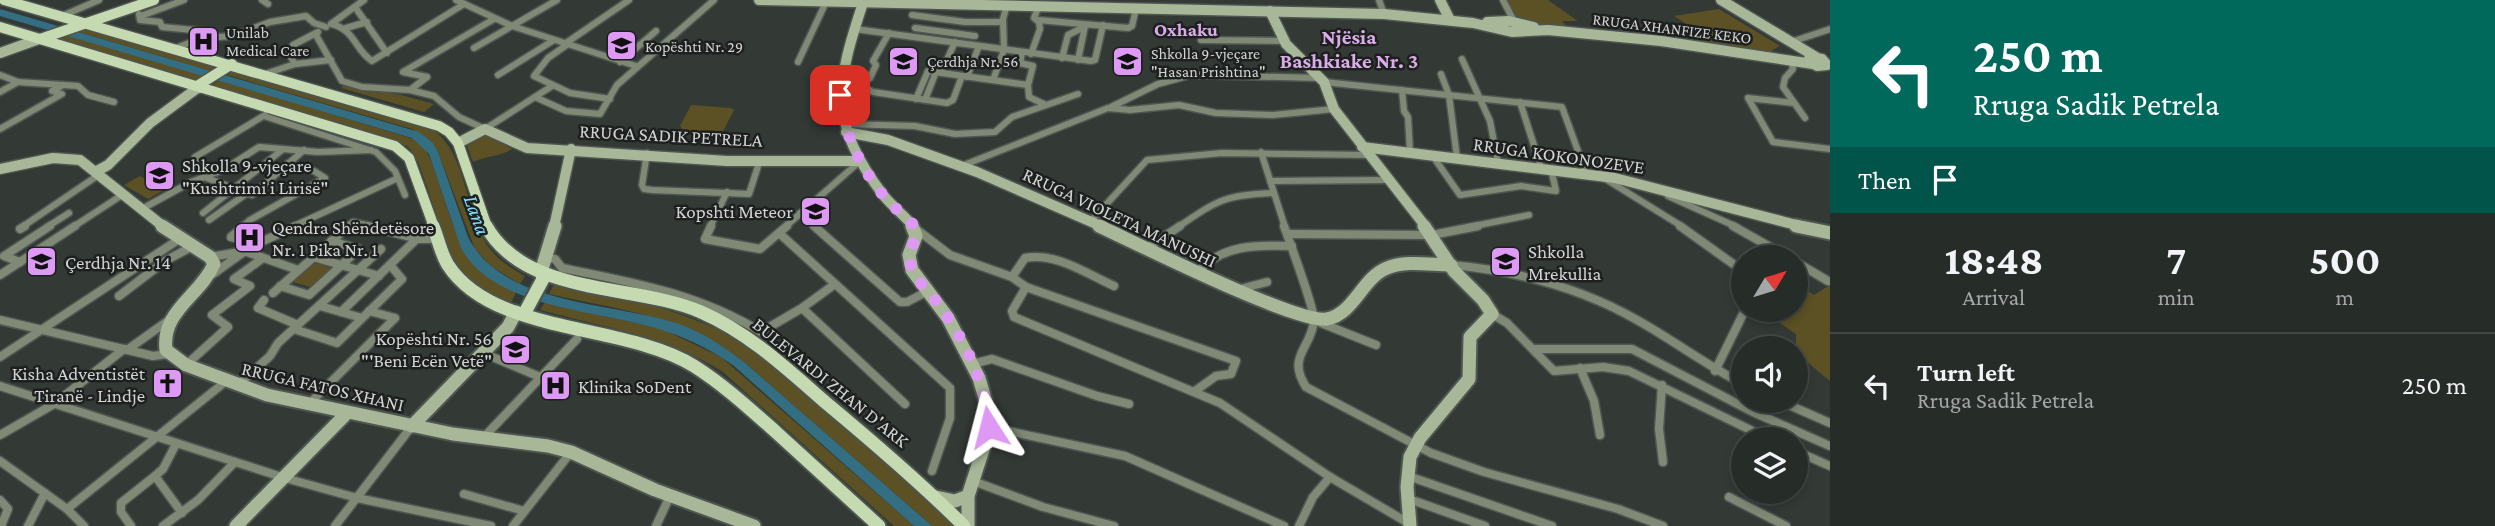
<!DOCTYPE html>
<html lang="en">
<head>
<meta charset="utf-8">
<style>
	body { margin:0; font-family:"Crimson Pro",serif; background:#323834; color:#f1f3f6; height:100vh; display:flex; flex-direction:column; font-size:26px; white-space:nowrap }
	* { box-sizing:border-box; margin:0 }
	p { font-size:23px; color:#a4a7a8 }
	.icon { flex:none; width:38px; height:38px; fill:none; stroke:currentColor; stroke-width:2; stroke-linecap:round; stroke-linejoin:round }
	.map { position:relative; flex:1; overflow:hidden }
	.side { display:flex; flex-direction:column; background:#262c28; width:665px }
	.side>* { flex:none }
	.guide { background:#00695c; color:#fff; overflow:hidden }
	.needle { width:46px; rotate:52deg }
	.fabs { position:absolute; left:1731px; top:245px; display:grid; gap:14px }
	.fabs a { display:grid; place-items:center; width:77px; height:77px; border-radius:50%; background:#262c28; box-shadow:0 4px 10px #0003,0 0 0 2px #424845; font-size:35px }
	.pin { position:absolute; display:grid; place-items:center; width:60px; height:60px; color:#fff; margin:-30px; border-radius:14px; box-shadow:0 4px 10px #0006 }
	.me { position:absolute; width:77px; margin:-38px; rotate:351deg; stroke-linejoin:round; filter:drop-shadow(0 0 5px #0008) }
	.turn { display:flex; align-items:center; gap:24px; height:147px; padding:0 28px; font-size:32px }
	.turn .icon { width:91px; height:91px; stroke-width:2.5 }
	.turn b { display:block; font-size:49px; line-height:60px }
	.then { display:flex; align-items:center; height:66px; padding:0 28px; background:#0003; gap:14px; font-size:26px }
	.eta { display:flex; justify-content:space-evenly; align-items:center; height:119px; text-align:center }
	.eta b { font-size:42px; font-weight:700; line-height:49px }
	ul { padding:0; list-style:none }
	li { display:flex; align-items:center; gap:21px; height:105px; padding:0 28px; border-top:2px solid #424845 }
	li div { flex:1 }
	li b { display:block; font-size:26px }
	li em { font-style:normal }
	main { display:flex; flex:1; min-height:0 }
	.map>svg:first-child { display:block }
	.green { fill:#5b5124 }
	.water { fill:#336e82 }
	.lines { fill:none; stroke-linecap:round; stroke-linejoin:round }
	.street-far1-casing { stroke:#4f5652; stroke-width:9 }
	.street-casing { stroke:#4f5652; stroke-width:11 }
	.secondary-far1-casing { stroke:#4f5652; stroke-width:13 }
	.secondary-casing { stroke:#4f5652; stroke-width:17 }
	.primary-far1-casing { stroke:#4f5652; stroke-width:13 }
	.primary-casing { stroke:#4f5652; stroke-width:17 }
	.street-far1 { stroke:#7f8975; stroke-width:6 }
	.street { stroke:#7f8975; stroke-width:8 }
	.secondary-far1 { stroke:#a7b797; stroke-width:10 }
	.secondary { stroke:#a7b797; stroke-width:13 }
	.primary-far1 { stroke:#c5dab1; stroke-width:10 }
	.primary { stroke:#c5dab1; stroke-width:13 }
	.route { stroke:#dd99f3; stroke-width:12; stroke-dasharray:0 21.6 }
	.labels { text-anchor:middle; stroke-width:5; stroke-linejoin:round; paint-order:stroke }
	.far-street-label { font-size:16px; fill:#d0d4d2; stroke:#1d201e }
	.far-poi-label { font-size:16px; fill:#d0d4d2; stroke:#1d201e; text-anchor:start }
	.far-quarter-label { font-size:19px; font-weight:bold; fill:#dbacea; stroke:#1d201e }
	.street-label { font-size:19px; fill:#d0d4d2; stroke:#1d201e }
	.poi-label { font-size:19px; fill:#d0d4d2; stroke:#1d201e; text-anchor:start }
	.far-district-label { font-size:21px; font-weight:bold; fill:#dbacea; stroke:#1d201e }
	.water-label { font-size:21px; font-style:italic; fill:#81deff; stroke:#1d201e }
</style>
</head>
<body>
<main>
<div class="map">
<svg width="1830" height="526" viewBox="0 0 1830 526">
	<rect width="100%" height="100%" fill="#333a36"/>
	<g class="green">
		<polygon points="1508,0 1548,0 1578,21 1562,21 1568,29 1520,21 1513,15"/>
		<polygon points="1719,9 1780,46 1772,50 1775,55 1702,44 1685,33 1696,30 1674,16"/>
		<polygon points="80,28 221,66 214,72 72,30"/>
		<polygon points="62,34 206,76 196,81 55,40"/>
		<path d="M233,71L428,127C468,147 464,217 491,250C500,262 513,269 525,276L520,284L492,267L475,249L438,152L412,129L227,75Z"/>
		<path d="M219,80L417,140C430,152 433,166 439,183C456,234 462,268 516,292L511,303C447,277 447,243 426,184C421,170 418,157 407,146L212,85Z"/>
		<polygon points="344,85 401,95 434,104 424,112 341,88"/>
		<polygon points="691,105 731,108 734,110 722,133 684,131 680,126"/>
		<path d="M484,134L512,149C499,157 487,155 473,162L466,143Z"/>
		<polygon points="140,176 157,186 164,182 171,186 148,199 124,185"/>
		<polygon points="315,263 332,268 310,287 293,282"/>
		<polygon points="1796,283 1814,295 1830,285 1830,381 1796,353 1796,334 1774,319 1780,310 1796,310"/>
		<path d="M554,284C621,297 686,309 745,344L942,512L954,526H932L744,362C687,317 617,309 549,294Z"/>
		<path d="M545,302L662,329L721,357L914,526H894L723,372C667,336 603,327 540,310Z"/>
	</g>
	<path class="water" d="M0,9L419,132L433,143L438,152L468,237C502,304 605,302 669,321C696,328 722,345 744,362L932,526H914L734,366C709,348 681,335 652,327C593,310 493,307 461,248L429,154L412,138L0,16Z"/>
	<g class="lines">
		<defs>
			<g id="street-far1">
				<polyline points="262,0 268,4"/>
				<polyline points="456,0 512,26 636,66"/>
				<polyline points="1379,0 1384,14"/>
				<polyline points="1503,0 1514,21"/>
				<polyline points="355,7 387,53"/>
				<polyline points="139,14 140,20 160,22 162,27 204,31 219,37 233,36 270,22 306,16 314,23 326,27"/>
				<polyline points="912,15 965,22 1003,22"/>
				<polyline points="62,16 99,0"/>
				<polyline points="141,16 184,0"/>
				<polyline points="1038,20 1128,28 1132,26 1136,9"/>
				<polyline points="331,24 364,0"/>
				<path d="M332,24C356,31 354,49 372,61L464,4"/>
				<polyline points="346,28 367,22"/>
				<polyline points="915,28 975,36"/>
				<polyline points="855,29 1091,61 1095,60 1103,25"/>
				<polyline points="316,35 342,81 362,87 410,90 434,96 459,117 485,129 552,86"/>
				<polyline points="1201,40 1284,41"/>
				<polyline points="1794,41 1830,29"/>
				<polyline points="566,43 629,0"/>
				<polyline points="568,44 548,58 534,76 570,93 610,99"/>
				<polyline points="176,48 210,35"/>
				<polyline points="474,48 557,0"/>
				<polyline points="1022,53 1020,63 1033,66 1028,85 1029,97 1046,105"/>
				<polyline points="1031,54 1040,29 1039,22 1034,18 1039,6"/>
				<polyline points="1062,58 1068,35 1084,27"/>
				<polyline points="1462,59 1490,121 1498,163"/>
				<polyline points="1078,60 1085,26"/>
				<polyline points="1791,60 1793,69 1785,78 1783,87 1805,118"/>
				<polyline points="620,62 656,31"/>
				<polyline points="798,62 826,2"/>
				<polyline points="295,64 289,54 293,45 318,32"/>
				<polyline points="941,73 955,42"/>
				<polyline points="265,74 295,64 331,60"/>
				<polyline points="1441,74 1449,95 1457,158"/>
				<polyline points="0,75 18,82 78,86 88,95 114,102"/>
				<polyline points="498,75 554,40"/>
				<polyline points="843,75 873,92 947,103 953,100 962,76"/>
				<polyline points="427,77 403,72 494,19"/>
				<polyline points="967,77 979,46"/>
				<polyline points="993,80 1004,50 1003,19 1007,5"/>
				<polyline points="1324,82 1562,107 1586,173"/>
				<polyline points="860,85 870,78 876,65 873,61 889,33"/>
				<polyline points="410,90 427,77"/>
				<polyline points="1402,90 1404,111 1408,117 1410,152"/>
				<polyline points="0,92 18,82"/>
				<polyline points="535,97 566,111 600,114 617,85 714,0"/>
				<polyline points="916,99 928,71 1028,85"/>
				<polyline points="925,100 936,72"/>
				<polyline points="1520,102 1541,167"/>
				<polyline points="1794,103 1748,98 1773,142 1830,149"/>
				<polyline points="1111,107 1158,84 1191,75 1320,78"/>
				<polyline points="264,116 376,152 395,171 405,195"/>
				<polyline points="844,124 915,126 955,134 995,132 1012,117 1078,94"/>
				<polyline points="0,129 62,94 52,91 63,85"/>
				<polyline points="1261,152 1285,227"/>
				<polyline points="647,153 642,185 644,189 652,190 749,194 760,160"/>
				<polyline points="1432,155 1460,195 1521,186 1556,191 1551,169"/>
				<polyline points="964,165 1108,108 1130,110 1179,105 1216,113 1273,115 1334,109"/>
				<polyline points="217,172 196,162 195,157 265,115"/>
				<polyline points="204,177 252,195 304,150"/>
				<polyline points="1604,178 1683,227"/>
				<polyline points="1270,181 1387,180"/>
				<polyline points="1668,196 1737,227"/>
				<polyline points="140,210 191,182 223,170 259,147 318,152 371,150"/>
				<polyline points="203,213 282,150"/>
				<polyline points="800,213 816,227"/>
				<polyline points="209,220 246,194"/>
				<polyline points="1090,222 1147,160 1222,153 1368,155"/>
				<polyline points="22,227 100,174"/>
				<polyline points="47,227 69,213"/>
				<polyline points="73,227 122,195"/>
				<polyline points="242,227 250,220 325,178 314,171 288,163"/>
				<polyline points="292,227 398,178"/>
				<polyline points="347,227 353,222 374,227"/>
				<polyline points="429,227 431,225"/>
				<polyline points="710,227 727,192"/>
				<polyline points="785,227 859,162"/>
				<path d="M1178,227C1218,200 1224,195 1274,193"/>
				<polyline points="1469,227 1529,215"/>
			</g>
			<g id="street">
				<polyline points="367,226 419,239 436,239"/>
				<polyline points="711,226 705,239 760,249 787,226"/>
				<polyline points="814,226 900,302 907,302 928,291"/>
				<path d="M1284,226C1290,243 1314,307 1314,320C1312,348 1286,356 1306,387L1431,453L1484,472L1618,509L1663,526"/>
				<polyline points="1680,226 1743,271"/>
				<polyline points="1733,226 1788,257"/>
				<polyline points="20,229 25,226"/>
				<polyline points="916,229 950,255 1012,277 1026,287 1236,361 1231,374 1216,376 1195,391"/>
				<polyline points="779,233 950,388 950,418 932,471"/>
				<polyline points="1289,234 1432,235 1478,226"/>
				<polyline points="240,239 231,237 244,226"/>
				<polyline points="331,241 359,249"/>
				<polyline points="1147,248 1180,226"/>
				<polyline points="244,251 298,270"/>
				<polyline points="210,257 240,252"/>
				<polyline points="313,257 379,276"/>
				<path d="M545,258L555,259L562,268C632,282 699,294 761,332L802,308L835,284"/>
				<polyline points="20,262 4,256 50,226"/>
				<polyline points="1796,262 1828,281"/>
				<path d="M1452,265C1516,271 1581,288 1637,320C1673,340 1706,365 1743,384"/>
				<path d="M1197,273C1222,244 1256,245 1292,246"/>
				<polyline points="213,274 252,246 296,226"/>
				<polyline points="0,275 75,226"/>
				<path d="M1012,277L1025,258C1056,252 1087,274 1114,286"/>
				<polyline points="280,286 309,295 359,249"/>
				<polyline points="1026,287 1012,311 1014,317 1220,403 1330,477 1410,524"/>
				<polyline points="1240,289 1267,282"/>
				<polyline points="273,293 349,226"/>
				<polyline points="119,296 165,261 193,246"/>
				<polyline points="264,300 258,308 298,325"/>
				<polyline points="320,306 362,318"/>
				<polyline points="802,308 905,404"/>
				<polyline points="341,312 430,226"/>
				<polyline points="1492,314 1507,323 1554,371 1603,367 1629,371 1769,439"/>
				<polyline points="0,320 153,356 168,354"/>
				<polyline points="1321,323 1376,345"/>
				<polyline points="294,329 337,343 402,279 390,265"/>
				<polyline points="1534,349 1632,349 1753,412 1830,446"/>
				<polyline points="127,350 169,320"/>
				<polyline points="483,353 540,377"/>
				<polyline points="0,357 181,238"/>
				<polyline points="972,364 992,359 1097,396 1129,404"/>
				<polyline points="186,365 228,327 212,315 250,286 234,279 263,258"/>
				<polyline points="1580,368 1594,401 1600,435"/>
				<polyline points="1715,371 1745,310"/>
				<polyline points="238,385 270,356 278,343 381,249"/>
				<polyline points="1662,385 1659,429 1663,462"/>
				<polyline points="0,386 285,478 357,498 491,526"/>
				<polyline points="1780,401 1830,423"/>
				<polyline points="309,404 395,318 369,311"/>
				<polyline points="989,427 1125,456 1284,526"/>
				<polyline points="0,435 54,404 124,349"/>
				<polyline points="484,437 577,339"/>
				<polyline points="176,444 163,469 155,476 182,513"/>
				<polyline points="1796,451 1830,466"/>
				<polyline points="0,461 67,509 84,526"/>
				<polyline points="1408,476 1552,526"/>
				<polyline points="973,481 1043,507 1114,526"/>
				<polyline points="464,494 524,511"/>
				<polyline points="1729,497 1786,526"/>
				<polyline points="1409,499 1485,526"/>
				<polyline points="0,500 8,509 1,526"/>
				<polyline points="67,509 225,382"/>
				<polyline points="28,526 45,493"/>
				<polyline points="131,526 121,512 121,503 155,476"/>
				<polyline points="163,526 198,500 235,462"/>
				<polyline points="335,526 412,426"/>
				<polyline points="513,526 571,452"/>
				<polyline points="656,526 670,496"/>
				<polyline points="1299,526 1313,497 1330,477"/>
			</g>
			<g id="secondary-far1">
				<polyline points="759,0 1384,14 1473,23 1512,32 1548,30 1661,41 1813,64"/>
				<path d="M864,0C836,84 827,121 884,196C893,207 905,216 914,227"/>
				<polyline points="1440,0 1450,20"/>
				<polyline points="1721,0 1816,57"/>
				<polyline points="1270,11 1286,44 1324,82 1334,109 1426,227"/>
				<polyline points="1487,22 1509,21 1534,27"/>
				<polyline points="0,53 39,39"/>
				<polygon points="1810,57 1822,59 1827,65 1817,66 1808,61"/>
				<polyline points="846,132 888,140 977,172 1103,227"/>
				<polyline points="458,143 485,129 527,148 727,161 859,161"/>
				<polyline points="1362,147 1615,178 1804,227"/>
				<polyline points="0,169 53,158 80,160 164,227"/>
				<polyline points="97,171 108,165 150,123 196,89 203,87"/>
				<polyline points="554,227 571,149"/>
			</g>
			<g id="secondary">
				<path d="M162,226L210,257L214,264C200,296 161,311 166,350L186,365L267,395L453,434L548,446L571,452L655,490L754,526"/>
				<polyline points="912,226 916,236 909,255 912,270 948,318 979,378 986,402 989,431 968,496 968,526"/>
				<path d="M1099,226C1136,243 1297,324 1327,319C1354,314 1362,278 1387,268C1406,260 1431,265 1451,265"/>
				<polyline points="1796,226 1830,233"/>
				<polyline points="541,272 555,226"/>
				<polyline points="412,426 508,327 516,312"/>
				<polyline points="936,497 955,501 968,496"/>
				<polyline points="236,526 347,413"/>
				<polyline points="1410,526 1407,487 1410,457 1420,438 1469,379 1470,337 1492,314 1483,300 1454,271 1424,226"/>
			</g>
			<g id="primary-far1">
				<polyline points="4,0 439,126 449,132 458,143 487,227"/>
				<polyline points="0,27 395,146 409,158 434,227"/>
				<polyline points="40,39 154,0"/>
				<polyline points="197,86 232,64"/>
			</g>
			<g id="primary">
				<path d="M433,226C438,238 441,254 448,265C493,335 625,323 694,366C724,385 750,409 777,433C811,464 845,495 879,526"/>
				<path d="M486,226C526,297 634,283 701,312C749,333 786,368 825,402C873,442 920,482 964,526"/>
				<polyline points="524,314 543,279 541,272"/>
			</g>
		</defs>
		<use href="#street-far1" class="street-far1-casing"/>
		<use href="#street" class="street-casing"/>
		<use href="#secondary-far1" class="secondary-far1-casing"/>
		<use href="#secondary" class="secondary-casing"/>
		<use href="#primary-far1" class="primary-far1-casing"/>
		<use href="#primary" class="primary-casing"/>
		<use href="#street-far1" class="street-far1"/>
		<use href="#street" class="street"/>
		<use href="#secondary-far1" class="secondary-far1"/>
		<use href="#secondary" class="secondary"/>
		<use href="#primary-far1" class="primary-far1"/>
		<use href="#primary" class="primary"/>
	</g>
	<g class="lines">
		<path class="route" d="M840,95C844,135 861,169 887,200C895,209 907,216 914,226C921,237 903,253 913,271C919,284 931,293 939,305C965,340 986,384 989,427"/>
	</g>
	<defs>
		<symbol id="hospital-square" viewBox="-11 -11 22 22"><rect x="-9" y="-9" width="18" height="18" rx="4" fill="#dd99f3" stroke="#1d201e"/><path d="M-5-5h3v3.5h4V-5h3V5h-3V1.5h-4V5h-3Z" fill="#111"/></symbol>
		<symbol id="school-square" viewBox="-11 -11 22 22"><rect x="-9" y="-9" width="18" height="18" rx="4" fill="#dd99f3" stroke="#1d201e"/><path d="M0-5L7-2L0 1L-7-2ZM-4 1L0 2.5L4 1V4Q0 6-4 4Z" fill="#111"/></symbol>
		<symbol id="church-square" viewBox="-11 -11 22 22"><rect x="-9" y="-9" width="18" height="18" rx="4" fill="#dd99f3" stroke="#1d201e"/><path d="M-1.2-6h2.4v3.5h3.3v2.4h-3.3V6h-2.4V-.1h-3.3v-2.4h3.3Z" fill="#111"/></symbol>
	</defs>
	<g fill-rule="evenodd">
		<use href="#hospital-square" x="186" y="24" width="35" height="35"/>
		<use href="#school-square" x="604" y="28" width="35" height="35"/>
		<use href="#school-square" x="886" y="44" width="35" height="35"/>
		<use href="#school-square" x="1110" y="44" width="35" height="35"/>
		<use href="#school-square" x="142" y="158" width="35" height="35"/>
		<use href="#school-square" x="798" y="194" width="35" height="35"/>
		<use href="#hospital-square" x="232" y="220" width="35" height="35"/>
		<use href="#school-square" x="24" y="244" width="35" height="35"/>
		<use href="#school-square" x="1488" y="244" width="35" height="35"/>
		<use href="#school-square" x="498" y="332" width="35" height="35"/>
		<use href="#church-square" x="150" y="366" width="35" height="35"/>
		<use href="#hospital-square" x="538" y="368" width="35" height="35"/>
	</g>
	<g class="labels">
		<g class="far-street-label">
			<text transform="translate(1672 28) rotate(7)" y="6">RRUGA XHANFIZE KEKO</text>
		</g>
		<g class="far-poi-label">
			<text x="226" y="38">Unilab<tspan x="226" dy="18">Medical Care</tspan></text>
			<text x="645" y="52">Kopështi Nr. 29</text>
			<text x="1151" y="59">Shkolla 9-vjeçare<tspan x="1151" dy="18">"Hasan Prishtina"</tspan></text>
			<text x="927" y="67">Çerdhja Nr. 56</text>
		</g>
		<g class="far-quarter-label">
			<text x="1186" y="36">Oxhaku</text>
		</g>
		<g class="street-label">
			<text transform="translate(671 135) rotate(3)" y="7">RRUGA SADIK PETRELA</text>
			<text transform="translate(1559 155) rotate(8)" y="7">RRUGA KOKONOZEVE</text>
			<text transform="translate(1120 217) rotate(25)" y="7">RRUGA VIOLETA MANUSHI</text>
			<text transform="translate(831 382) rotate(39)" y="7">BULEVARDI ZHAN D'ARK</text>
			<text transform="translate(323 386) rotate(13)" y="7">RRUGA FATOS XHANI</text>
		</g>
		<g class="poi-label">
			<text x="182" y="172">Shkolla 9-vjeçare<tspan x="182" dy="22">"Kushtrimi i Lirisë"</tspan></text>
			<text x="793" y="218" text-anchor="end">Kopshti Meteor</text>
			<text x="272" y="234">Qendra Shëndetësore<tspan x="272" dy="22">Nr. 1 Pika Nr. 1</tspan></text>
			<text x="1528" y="258">Shkolla<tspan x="1528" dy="22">Mrekullia</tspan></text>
			<text x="65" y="269">Çerdhja Nr. 14</text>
			<text x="492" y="345" text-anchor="end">Kopështi Nr. 56<tspan x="492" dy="22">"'Beni Ecën Vetë"</tspan></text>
			<text x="145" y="380" text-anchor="end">Kisha Adventistët<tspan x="145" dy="22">Tiranë - Lindje</tspan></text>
			<text x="578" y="393">Klinika SoDent</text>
		</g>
		<g class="far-district-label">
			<text x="1349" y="44">Njësia<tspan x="1349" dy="24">Bashkiake Nr. 3</tspan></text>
		</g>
		<g class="water-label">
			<text transform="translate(477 215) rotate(70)" y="7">Lana</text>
		</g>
	</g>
</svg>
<div class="fabs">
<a><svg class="needle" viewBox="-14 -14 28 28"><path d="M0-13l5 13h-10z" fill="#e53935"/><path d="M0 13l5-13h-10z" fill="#a4a7a8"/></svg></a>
<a><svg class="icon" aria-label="sound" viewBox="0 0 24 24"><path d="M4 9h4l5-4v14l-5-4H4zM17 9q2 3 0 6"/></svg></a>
<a><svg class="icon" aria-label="layers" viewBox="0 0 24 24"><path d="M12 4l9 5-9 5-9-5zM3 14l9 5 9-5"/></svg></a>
</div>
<div class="pin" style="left:840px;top:95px;background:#d93025"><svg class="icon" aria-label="arrive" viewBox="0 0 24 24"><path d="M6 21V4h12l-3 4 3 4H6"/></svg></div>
<svg class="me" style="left:989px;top:427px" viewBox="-20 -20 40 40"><path d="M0-17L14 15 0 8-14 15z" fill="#dd99f3" stroke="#fff" stroke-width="4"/></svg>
</div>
<section class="side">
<div class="guide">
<div class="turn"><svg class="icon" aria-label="left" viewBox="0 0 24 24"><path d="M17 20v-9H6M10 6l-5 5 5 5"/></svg><div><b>250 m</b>Rruga Sadik Petrela</div></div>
<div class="then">Then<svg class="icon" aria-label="arrive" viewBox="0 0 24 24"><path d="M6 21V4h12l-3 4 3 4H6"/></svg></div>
</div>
<div class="eta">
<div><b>18:48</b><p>Arrival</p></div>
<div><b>7</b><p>min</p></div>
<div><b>500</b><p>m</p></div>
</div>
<ul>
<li><svg class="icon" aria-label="left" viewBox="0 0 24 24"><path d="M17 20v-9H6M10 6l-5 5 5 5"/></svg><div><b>Turn left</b><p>Rruga Sadik Petrela</p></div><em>250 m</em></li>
</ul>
</section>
</main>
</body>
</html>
